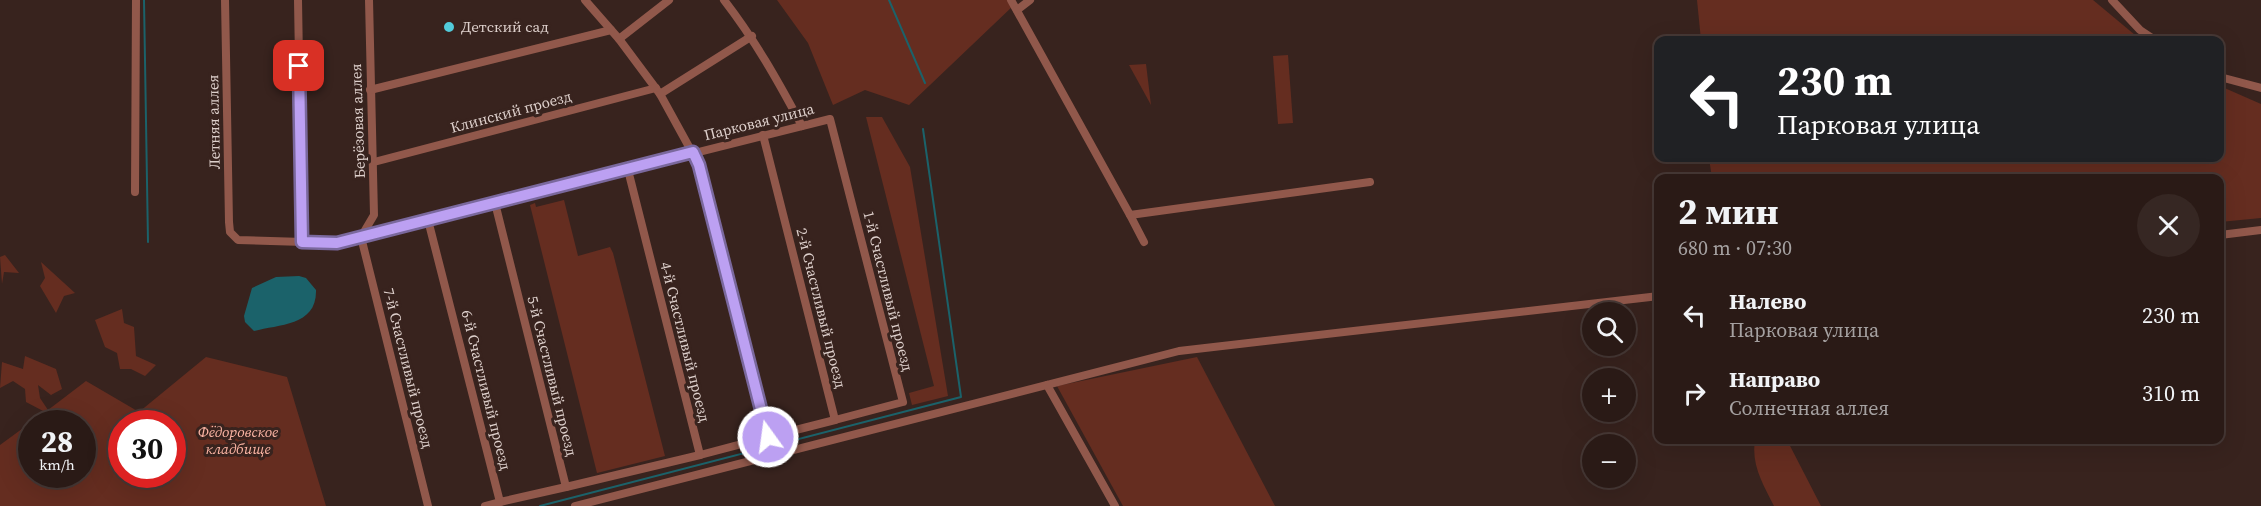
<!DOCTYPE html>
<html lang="ru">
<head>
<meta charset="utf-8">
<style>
	body { margin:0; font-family:"Source Serif 4",serif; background:#362723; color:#f1f3f6; height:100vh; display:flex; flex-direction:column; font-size:22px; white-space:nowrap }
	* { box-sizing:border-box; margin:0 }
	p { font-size:20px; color:#a5a1a1 }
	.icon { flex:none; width:33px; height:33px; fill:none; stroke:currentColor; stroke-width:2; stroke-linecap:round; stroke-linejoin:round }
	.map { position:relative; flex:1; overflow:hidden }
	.side { position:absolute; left:1654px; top:174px; width:570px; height:270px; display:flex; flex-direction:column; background:#2a1a16; border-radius:12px; box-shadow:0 6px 24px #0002,0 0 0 2px #463835 }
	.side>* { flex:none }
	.guide { position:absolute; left:1654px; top:36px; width:570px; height:126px; border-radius:12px; box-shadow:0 6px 24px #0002,0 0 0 2px #463835; background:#202124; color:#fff; overflow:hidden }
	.tools { position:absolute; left:1582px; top:302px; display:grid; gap:12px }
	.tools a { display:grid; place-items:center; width:54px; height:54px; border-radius:50%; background:#2a1a16; box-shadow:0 6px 24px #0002,0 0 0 2px #463835; font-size:30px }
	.speed { position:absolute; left:18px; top:410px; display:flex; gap:12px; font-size:30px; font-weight:700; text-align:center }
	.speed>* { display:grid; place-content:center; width:78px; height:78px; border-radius:50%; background:#2a1a16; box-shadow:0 6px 24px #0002,0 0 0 2px #463835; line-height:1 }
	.speed small { font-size:15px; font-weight:400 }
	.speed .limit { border:9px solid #d22; background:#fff; color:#111 }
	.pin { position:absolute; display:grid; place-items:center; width:51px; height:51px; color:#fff; margin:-26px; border-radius:12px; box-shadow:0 3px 9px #0006 }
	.me { position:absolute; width:66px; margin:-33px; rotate:346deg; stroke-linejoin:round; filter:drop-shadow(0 0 4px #0008) }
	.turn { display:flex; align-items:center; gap:21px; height:126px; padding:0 24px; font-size:27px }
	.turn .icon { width:78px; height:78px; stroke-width:2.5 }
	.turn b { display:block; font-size:42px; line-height:51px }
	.round { display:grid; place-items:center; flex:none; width:63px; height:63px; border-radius:32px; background:#362723 }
	.headline { display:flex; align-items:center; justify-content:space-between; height:102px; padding:0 24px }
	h1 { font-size:36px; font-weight:700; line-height:45px }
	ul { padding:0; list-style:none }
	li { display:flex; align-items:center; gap:18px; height:78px; padding:0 24px }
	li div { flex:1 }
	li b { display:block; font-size:22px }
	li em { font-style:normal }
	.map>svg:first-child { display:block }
	.green { fill:#652d20; fill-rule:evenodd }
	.water { fill:#1b626a }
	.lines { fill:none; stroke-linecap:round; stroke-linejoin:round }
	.stream { stroke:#1b626a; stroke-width:2 }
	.minor { stroke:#91584b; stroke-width:8 }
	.route-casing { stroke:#7a689d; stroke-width:15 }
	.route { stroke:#bca0f2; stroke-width:10 }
	.poi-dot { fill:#52cbda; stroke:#38231e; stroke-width:2 }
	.labels { text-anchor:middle; stroke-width:6; stroke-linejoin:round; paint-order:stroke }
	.poi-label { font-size:15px; fill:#ded0cc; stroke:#38231e; text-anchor:start }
	.street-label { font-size:15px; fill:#ded0cc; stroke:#38231e }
	.park-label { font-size:15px; font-style:italic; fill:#fcb5a4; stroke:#38231e }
</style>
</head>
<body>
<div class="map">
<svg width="2261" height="506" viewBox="0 0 2261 506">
	<rect width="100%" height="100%" fill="#38231e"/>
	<g class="green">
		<polygon points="777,0 1011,0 1014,5 909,105 865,90 833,105 808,43"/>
		<polygon points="1697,0 2093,0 2141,40 1701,40"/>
		<polygon points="1288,55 1293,123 1278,124 1273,56"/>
		<polygon points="1146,64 1151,105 1129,65"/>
		<polygon points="2220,86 2261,104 2261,218 2220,222 2220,178 1712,178 1709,158 2220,158"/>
		<polygon points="866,117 882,117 910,167 948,396 912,405 909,393 934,386"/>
		<polygon points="564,200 578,256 610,247 613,253 665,456 597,473 530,205 535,203 536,207"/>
		<polygon points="5,255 19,273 4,272 2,284 0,257"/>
		<polygon points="41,262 75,293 64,296 56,313 40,286 45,278"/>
		<polygon points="122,309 124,323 134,327 136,356 156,365 145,376 131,369 120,369 117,353 105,347 95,320"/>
		<path d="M25,356L56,369L62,389L51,395L38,385L40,398L48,410L86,381L139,412L206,357L287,377L326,506H0V445L45,412L26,402L25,389L13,381L0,388L2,362L23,369ZM32,423H82V474H32ZM122,423H172V474H122Z"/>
		<polygon points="1197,357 1275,506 1123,506 1057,386"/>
		<path d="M1755,440H1787L1821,506H1774C1763,484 1751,465 1755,440Z"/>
	</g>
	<path class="water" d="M299,276L306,278L316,290C317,326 279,324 254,331L245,322L244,316L252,288L276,277Z"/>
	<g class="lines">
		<g class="stream">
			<polyline points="144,0 148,242"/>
			<polyline points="889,0 925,83"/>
			<polyline points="540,506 961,397 923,129"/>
		</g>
		<g class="minor">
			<polyline points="225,0 229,222 230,232 238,240 337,243 830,119 903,402 835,420"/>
			<polyline points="298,0 302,242"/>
			<polyline points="369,0 374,215 361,237 428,506"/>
			<polyline points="585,0 619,39 660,94 699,165 768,437 700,455"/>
			<path d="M724,0C755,40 778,81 802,126"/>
			<polyline points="1011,0 1130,215 1370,182"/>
			<polyline points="2112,0 2140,30 2155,40"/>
			<polyline points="1017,10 1030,0"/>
			<polyline points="619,39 669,0"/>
			<polyline points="2220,77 2261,88"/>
			<polyline points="370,90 611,30"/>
			<polyline points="660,94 752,36"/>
			<polyline points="763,135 835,420 768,437"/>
			<polyline points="374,162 656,88"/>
			<polyline points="135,192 136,0"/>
			<polyline points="495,203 566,487 700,455 628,170"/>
			<polyline points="1130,215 1144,242"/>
			<polyline points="428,220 500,502 566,487"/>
			<polyline points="2220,235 2261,230"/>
			<polyline points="1047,385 1115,506"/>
			<polyline points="485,506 500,502"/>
			<polyline points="575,506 1179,351 1659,296"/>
		</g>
	</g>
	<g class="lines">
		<defs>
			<polyline id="route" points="299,66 302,242 337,243 693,152 699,165 768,437"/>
		</defs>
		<use href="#route" class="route-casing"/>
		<use href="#route" class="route"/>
	</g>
	<circle class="poi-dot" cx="449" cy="27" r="6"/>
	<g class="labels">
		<g class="poi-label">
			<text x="461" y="32">Детский сад</text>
		</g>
		<g class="street-label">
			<text transform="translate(511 112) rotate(-15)" y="5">Клинский проезд</text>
			<text transform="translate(358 121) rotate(-92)" y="5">Берёзовая аллея</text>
			<text transform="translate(214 122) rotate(-91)" y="5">Летняя аллея</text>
			<text transform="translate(759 122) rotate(-14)" y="5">Парковая улица</text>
			<text transform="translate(888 291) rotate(76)" y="5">1-й Счастливый проезд</text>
			<text transform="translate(821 308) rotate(76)" y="5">2-й Счастливый проезд</text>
			<text transform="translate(685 342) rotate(76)" y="5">4-й Счастливый проезд</text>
			<text transform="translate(408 368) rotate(76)" y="5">7-й Счастливый проезд</text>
			<text transform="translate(552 376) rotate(76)" y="5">5-й Счастливый проезд</text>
			<text transform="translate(486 390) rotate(76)" y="5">6-й Счастливый проезд</text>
		</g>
		<g class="park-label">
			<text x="238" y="437">Фёдоровское<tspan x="238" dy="17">кладбище</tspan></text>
		</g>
	</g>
</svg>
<div class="tools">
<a><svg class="icon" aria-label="search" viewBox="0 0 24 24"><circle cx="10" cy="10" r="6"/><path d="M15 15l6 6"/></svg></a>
<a>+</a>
<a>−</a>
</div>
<div class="speed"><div>28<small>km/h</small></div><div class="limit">30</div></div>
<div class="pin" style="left:299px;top:66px;background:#d93025"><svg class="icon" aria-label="arrive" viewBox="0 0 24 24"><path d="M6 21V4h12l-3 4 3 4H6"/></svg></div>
<svg class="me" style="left:768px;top:437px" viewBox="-20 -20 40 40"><circle r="17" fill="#bca0f2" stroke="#fff" stroke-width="3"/><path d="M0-11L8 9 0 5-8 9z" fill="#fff"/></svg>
<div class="guide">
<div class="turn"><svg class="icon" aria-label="left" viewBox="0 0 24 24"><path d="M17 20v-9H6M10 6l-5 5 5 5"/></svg><div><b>230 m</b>Парковая улица</div></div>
</div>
<section class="side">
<div class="headline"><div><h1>2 мин</h1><p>680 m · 07:30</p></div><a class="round"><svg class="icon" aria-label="close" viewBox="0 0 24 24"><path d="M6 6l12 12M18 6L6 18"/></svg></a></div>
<ul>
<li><svg class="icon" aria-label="left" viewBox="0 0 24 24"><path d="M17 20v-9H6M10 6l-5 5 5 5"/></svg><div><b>Налево</b><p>Парковая улица</p></div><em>230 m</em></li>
<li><svg class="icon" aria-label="right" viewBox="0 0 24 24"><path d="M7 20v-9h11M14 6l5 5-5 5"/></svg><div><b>Направо</b><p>Солнечная аллея</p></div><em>310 m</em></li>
</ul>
</section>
</div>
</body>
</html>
